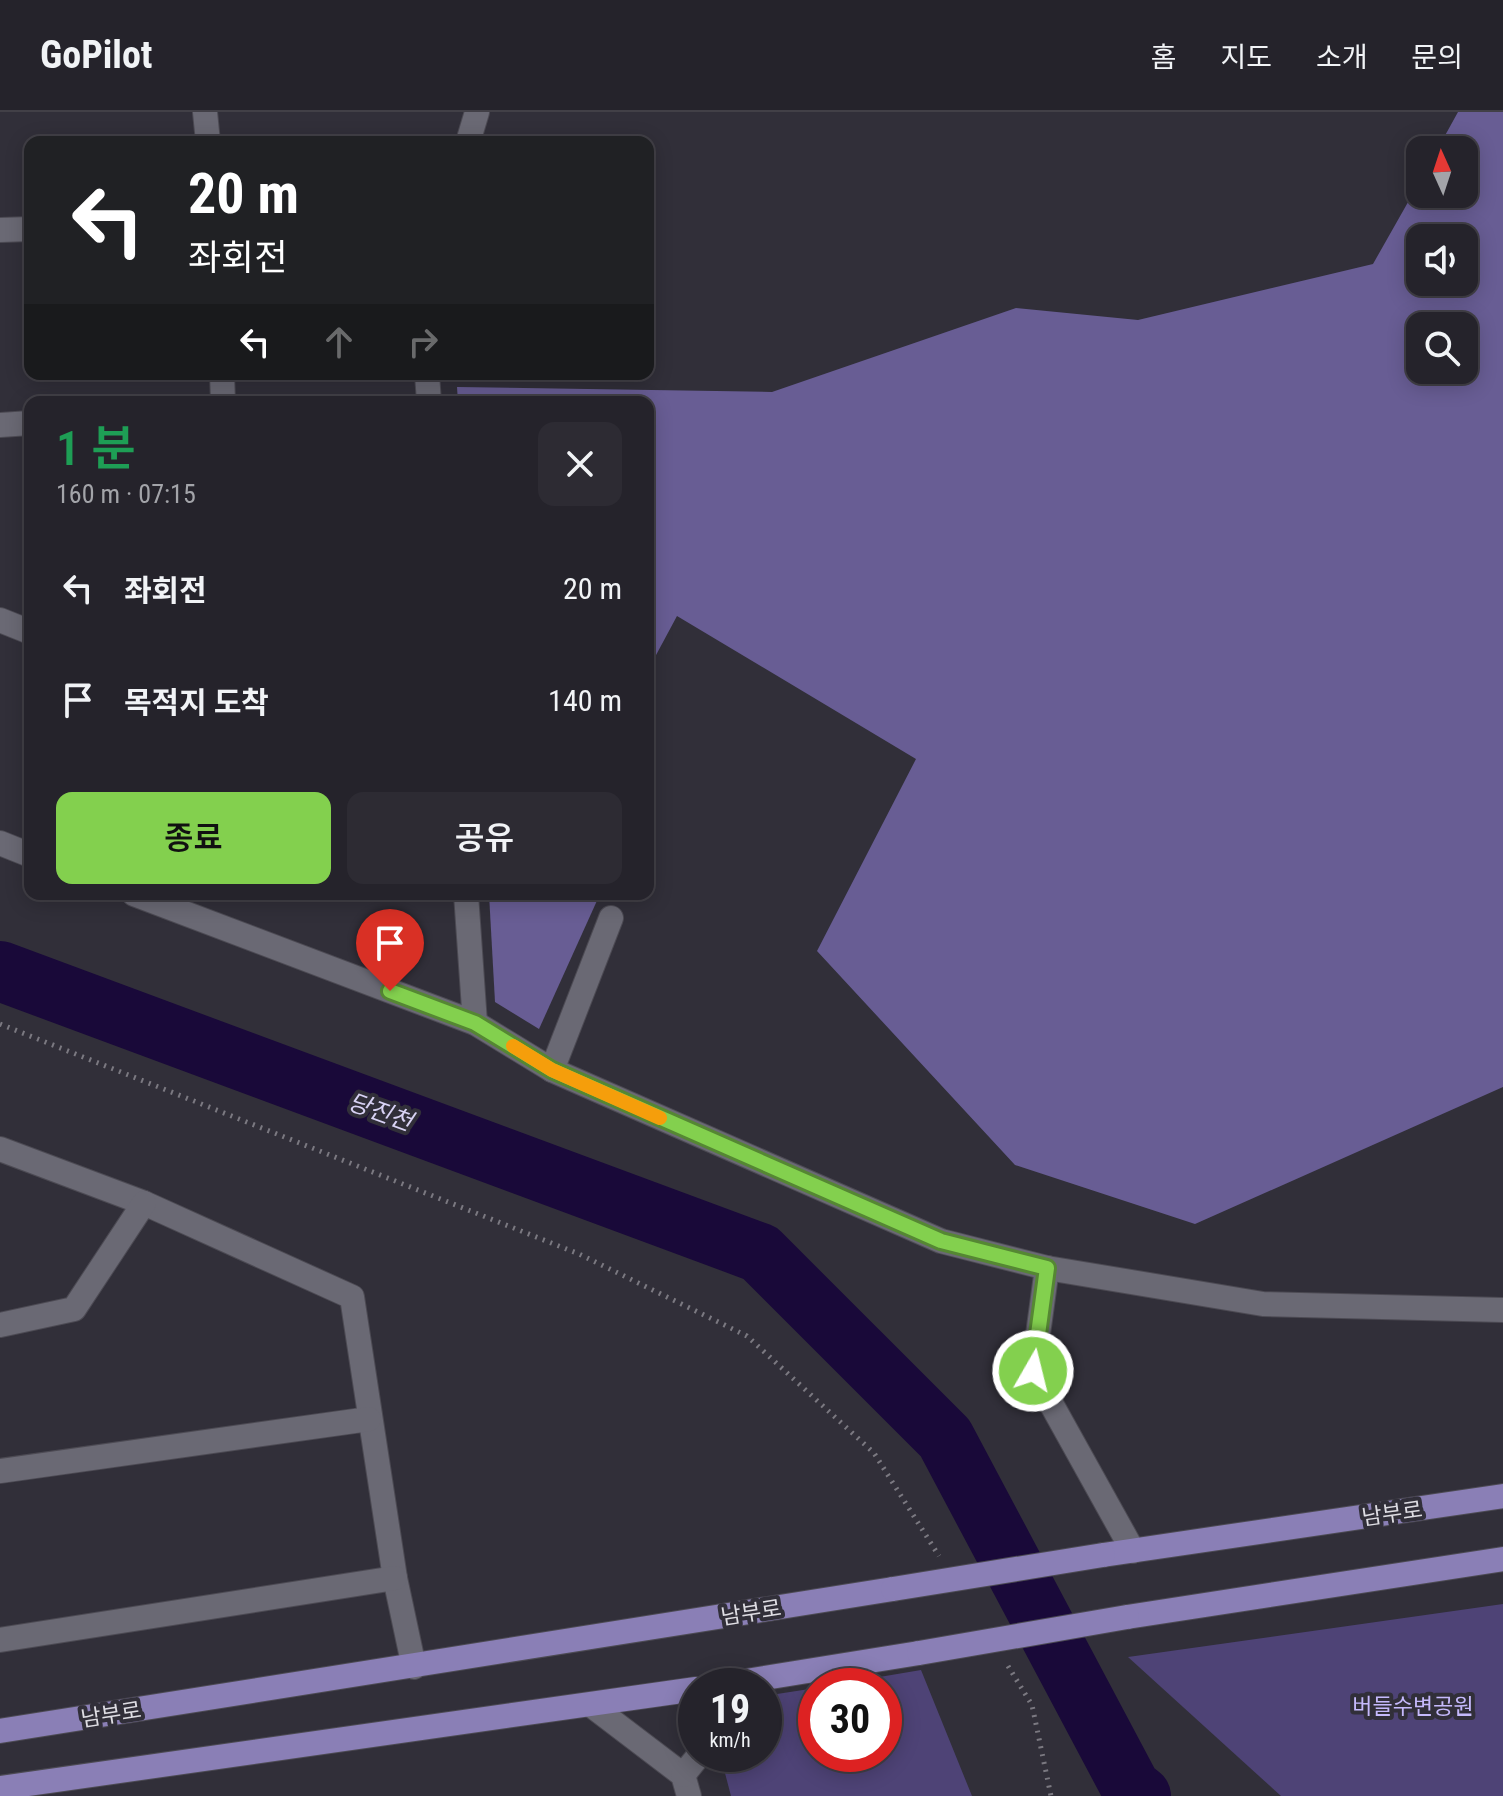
<!DOCTYPE html>
<html lang="ko">
<head>
<meta charset="utf-8">
<style>
	body { margin:0; font-family:"Roboto Condensed","Noto Sans KR",sans-serif; background:#2d2b33; color:#f1f3f6; height:100vh; display:flex; flex-direction:column; font-size:30px; white-space:nowrap }
	* { box-sizing:border-box; margin:0 }
	p { font-size:26px; color:#a3a4a9 }
	.icon { flex:none; width:44px; height:44px; fill:none; stroke:currentColor; stroke-width:2; stroke-linecap:round; stroke-linejoin:round }
	.map { position:relative; flex:1; overflow:hidden }
	.panel { position:absolute; left:24px; top:284px; width:630px; height:504px; display:flex; flex-direction:column; background:#25232b; border-radius:16px; box-shadow:0 4px 20px #0003,0 0 0 2px #424047 }
	.panel>* { flex:none }
	.top-card { position:absolute; left:24px; top:24px; width:630px; height:244px; border-radius:16px; box-shadow:0 4px 20px #0003,0 0 0 2px #424047; background:#202124; color:#fff; overflow:hidden }
	.needle { width:52px; rotate:357deg }
	.buttons { position:absolute; left:1406px; top:24px; display:grid; gap:16px }
	.buttons a { display:grid; place-items:center; width:72px; height:72px; border-radius:16px; background:#25232b; box-shadow:0 4px 20px #0003,0 0 0 2px #424047; font-size:40px }
	.speed { position:absolute; left:678px; top:1556px; display:flex; gap:16px; font-size:40px; font-weight:700; text-align:center }
	.speed>* { display:grid; place-content:center; width:104px; height:104px; border-radius:50%; background:#25232b; box-shadow:0 4px 20px #0003,0 0 0 2px #424047; line-height:1 }
	.speed small { font-size:20px; font-weight:400 }
	.speed .limit { border:12px solid #d22; background:#fff; color:#111 }
	.pin { position:absolute; display:grid; place-items:center; width:68px; height:68px; color:#fff; margin:-82px -34px; border-radius:50% 50% 50% 0; rotate:-45deg; box-shadow:0 0 8px #0007 }
	.pin .icon { rotate:45deg }
	.me { position:absolute; width:88px; margin:-44px; rotate:8deg; stroke-linejoin:round; filter:drop-shadow(0 0 6px #0008) }
	.turn { display:flex; align-items:center; gap:28px; height:168px; padding:0 32px; font-size:36px }
	.turn .icon { width:104px; height:104px; stroke-width:2.5 }
	.turn b { display:block; font-size:56px; line-height:68px }
	.lanes { display:flex; align-items:center; height:76px; padding:0 32px; background:#0003; justify-content:center; gap:40px; direction:ltr }
	.lanes .off { opacity:.35 }
	.round { display:grid; place-items:center; flex:none; width:84px; height:84px; border-radius:16px; background:#2d2b33 }
	.head { display:flex; align-items:center; justify-content:space-between; height:136px; padding:0 32px }
	h1 { font-size:48px; font-weight:600; line-height:60px; color:#1e9e55 }
	.primary-button { display:flex; gap:16px; margin-top:auto; padding:16px 32px }
	.primary-button a { flex:1; height:92px; border-radius:16px; background:#83d04e; color:#111; font-size:32px; font-weight:600; line-height:92px; text-align:center }
	.primary-button a+a { background:#2d2b33; color:#f1f3f6 }
	ul { padding:0; list-style:none }
	li { display:flex; align-items:center; gap:24px; height:112px; padding:0 32px }
	li div { flex:1 }
	li b { display:block; font-size:30px }
	li em { font-style:normal }
	header { display:flex; align-items:center; gap:48px; box-sizing:border-box; height:112px; padding:0 40px; background:#25232b; border-bottom:2px solid #424047 }
	header strong { font-size:38px }
	nav { display:flex; gap:44px; margin-inline-start:auto; font-size:28px }
	.map>svg:first-child { display:block }
	.green { fill:#4e4376 }
	.forest { fill:#685d94; fill-rule:evenodd }
	.lines { fill:none; stroke-linecap:round; stroke-linejoin:round }
	.river { stroke:#190939; stroke-width:60 }
	.building { fill:#2e4d19; stroke:#697066; stroke-width:2 }
	.minor-casing { stroke:#4c4a53; stroke-width:26 }
	.major-casing { stroke:#4c4a53; stroke-width:26 }
	.path { stroke:#7b7981; stroke-width:5; stroke-dasharray:2 6; stroke-linecap:butt }
	.minor { stroke:#6a6974; stroke-width:24 }
	.major { stroke:#8a7fb6; stroke-width:24 }
	.major-bridge-casing { stroke:#4c4a53; stroke-width:26; stroke-linecap:butt }
	.major-bridge { stroke:#8a7fb6; stroke-width:24 }
	.route-casing { stroke:#558733; stroke-width:20 }
	.route { stroke:#83d04e; stroke-width:14 }
	.slow { stroke:#f59e0b; stroke-width:14 }
	.labels { text-anchor:middle; stroke-width:8; stroke-linejoin:round; paint-order:stroke }
	.street-label { font-size:22px; fill:#dedde3; stroke:#312f39 }
	.park-label { font-size:22px; fill:#c5b9fb; stroke:#312f39 }
	.water-label { font-size:24px; font-style:italic; fill:#d8d2f4; stroke:#312f39 }
</style>
</head>
<body>
<header>
<strong>GoPilot</strong>
<nav><a>홈</a><a>지도</a><a>소개</a><a>문의</a></nav>
</header>
<div class="map">
<svg width="1503" height="1684" viewBox="0 0 1503 1684">
	<rect width="100%" height="100%" fill="#312f39"/>
	<g class="green">
		<polygon points="1503,1492 1503,1684 1281,1684 1128,1545"/>
		<polygon points="921,1558 972,1684 731,1684 720,1642 764,1642 764,1584 816,1576 816,1642 884,1642 884,1574 826,1574"/>
	</g>
	<g class="forest">
		<path d="M1458,0H1503V975L1195,1112L1015,1053L817,839L916,647L677,504L648,558V290H458L457,275L772,280L1016,196L1138,208L1373,152L1420,69V82H1464V38H1437ZM1420,126H1464V170H1420ZM1420,214H1464V258H1420Z"/>
		<polygon points="489,782 600,782 539,917 495,890"/>
	</g>
	<g class="lines">
		<polyline class="river" points="0,859 760,1141 945,1326 1131,1676 1141,1684"/>
	</g>
	<polygon class="building" points="185,24 186,30 114,30 114,28"/>
	<g class="lines">
		<defs>
			<g id="minor">
				<polyline points="205,0 208,30"/>
				<polyline points="468,30 477,0"/>
				<polyline points="0,118 30,117"/>
				<polyline points="222,262 223,290"/>
				<polyline points="427,262 429,290"/>
				<polyline points="0,313 30,311"/>
				<polyline points="0,508 30,520"/>
				<polyline points="0,731 30,743"/>
				<polyline points="134,782 475,911 552,958 941,1129 1047,1156 1263,1192 1503,1198"/>
				<polyline points="466,782 475,911"/>
				<polyline points="552,958 611,806"/>
				<polyline points="0,1037 144,1091 352,1185 395,1466 414,1555"/>
				<polyline points="1047,1156 1033,1259 1133,1439"/>
				<polyline points="0,1213 74,1197 144,1091"/>
				<polyline points="0,1359 369,1307"/>
				<polyline points="0,1528 395,1466"/>
				<polyline points="591,1593 683,1663 689,1684"/>
				<polyline points="683,1663 700,1642"/>
			</g>
			<g id="major">
				<polyline points="1103,1443 1503,1384"/>
				<polyline points="1127,1505 1503,1447"/>
				<polyline points="715,1574 919,1541"/>
				<polyline points="0,1619 893,1477"/>
				<polyline points="0,1676 696,1577"/>
			</g>
		</defs>
		<use href="#minor" class="minor-casing"/>
		<use href="#major" class="major-casing"/>
		<g class="path">
			<polyline points="0,912 579,1142 747,1224 874,1341 939,1444"/>
			<polyline points="1008,1554 1032,1593 1051,1684"/>
		</g>
		<use href="#minor" class="minor"/>
		<use href="#major" class="major"/>
		<defs>
			<g id="major-bridge">
				<polyline points="893,1477 1103,1443"/>
				<polyline points="919,1541 1127,1505"/>
			</g>
		</defs>
		<use href="#major-bridge" class="major-bridge-casing"/>
		<use href="#major-bridge" class="major-bridge"/>
	</g>
	<g class="lines">
		<defs>
			<polyline id="route" points="390,879 475,911 552,958 941,1129 1047,1156 1033,1259"/>
		</defs>
		<use href="#route" class="route-casing"/>
		<use href="#route" class="route"/>
		<polyline class="slow" points="513,934 552,958 660,1006"/>
	</g>
	<g class="labels">
		<g class="street-label">
			<text transform="translate(1392 1401) rotate(-8)" y="8">남부로</text>
			<text transform="translate(751 1500) rotate(-9)" y="8">남부로</text>
			<text transform="translate(111 1602) rotate(-9)" y="8">남부로</text>
		</g>
		<g class="park-label">
			<text x="1413" y="1602">버들수변공원</text>
		</g>
		<g class="water-label">
			<text transform="translate(380 1000) rotate(20)" y="8">당진천</text>
		</g>
	</g>
</svg>
<div class="buttons">
<a><svg class="needle" viewBox="-14 -14 28 28"><path d="M0-13l5 13h-10z" fill="#e53935"/><path d="M0 13l5-13h-10z" fill="#a3a4a9"/></svg></a>
<a><svg class="icon" aria-label="sound" viewBox="0 0 24 24"><path d="M4 9h4l5-4v14l-5-4H4zM17 9q2 3 0 6"/></svg></a>
<a><svg class="icon" aria-label="search" viewBox="0 0 24 24"><circle cx="10" cy="10" r="6"/><path d="M15 15l6 6"/></svg></a>
</div>
<div class="speed"><div>19<small>km/h</small></div><div class="limit">30</div></div>
<div class="pin" style="left:390px;top:879px;background:#d93025"><svg class="icon" aria-label="arrive" viewBox="0 0 24 24"><path d="M6 21V4h12l-3 4 3 4H6"/></svg></div>
<svg class="me" style="left:1033px;top:1259px" viewBox="-20 -20 40 40"><circle r="17" fill="#83d04e" stroke="#fff" stroke-width="3"/><path d="M0-11L8 9 0 5-8 9z" fill="#fff"/></svg>
<div class="top-card">
<div class="turn"><svg class="icon" aria-label="left" viewBox="0 0 24 24"><path d="M17 20v-9H6M10 6l-5 5 5 5"/></svg><div><b>20 m</b>좌회전</div></div>
<div class="lanes"><svg class="icon" aria-label="left" viewBox="0 0 24 24"><path d="M17 20v-9H6M10 6l-5 5 5 5"/></svg><svg class="icon off" aria-label="ahead" viewBox="0 0 24 24"><path d="M12 20V5M6 11l6-6 6 6"/></svg><svg class="icon off" aria-label="right" viewBox="0 0 24 24"><path d="M7 20v-9h11M14 6l5 5-5 5"/></svg></div>
</div>
<section class="panel">
<div class="head"><div><h1>1 분</h1><p>160 m · 07:15</p></div><a class="round"><svg class="icon" aria-label="close" viewBox="0 0 24 24"><path d="M6 6l12 12M18 6L6 18"/></svg></a></div>
<ul>
<li><svg class="icon" aria-label="left" viewBox="0 0 24 24"><path d="M17 20v-9H6M10 6l-5 5 5 5"/></svg><div><b>좌회전</b></div><em>20 m</em></li>
<li><svg class="icon" aria-label="arrive" viewBox="0 0 24 24"><path d="M6 21V4h12l-3 4 3 4H6"/></svg><div><b>목적지 도착</b></div><em>140 m</em></li>
</ul>
<div class="primary-button"><a>종료</a><a>공유</a></div>
</section>
</div>
</body>
</html>
